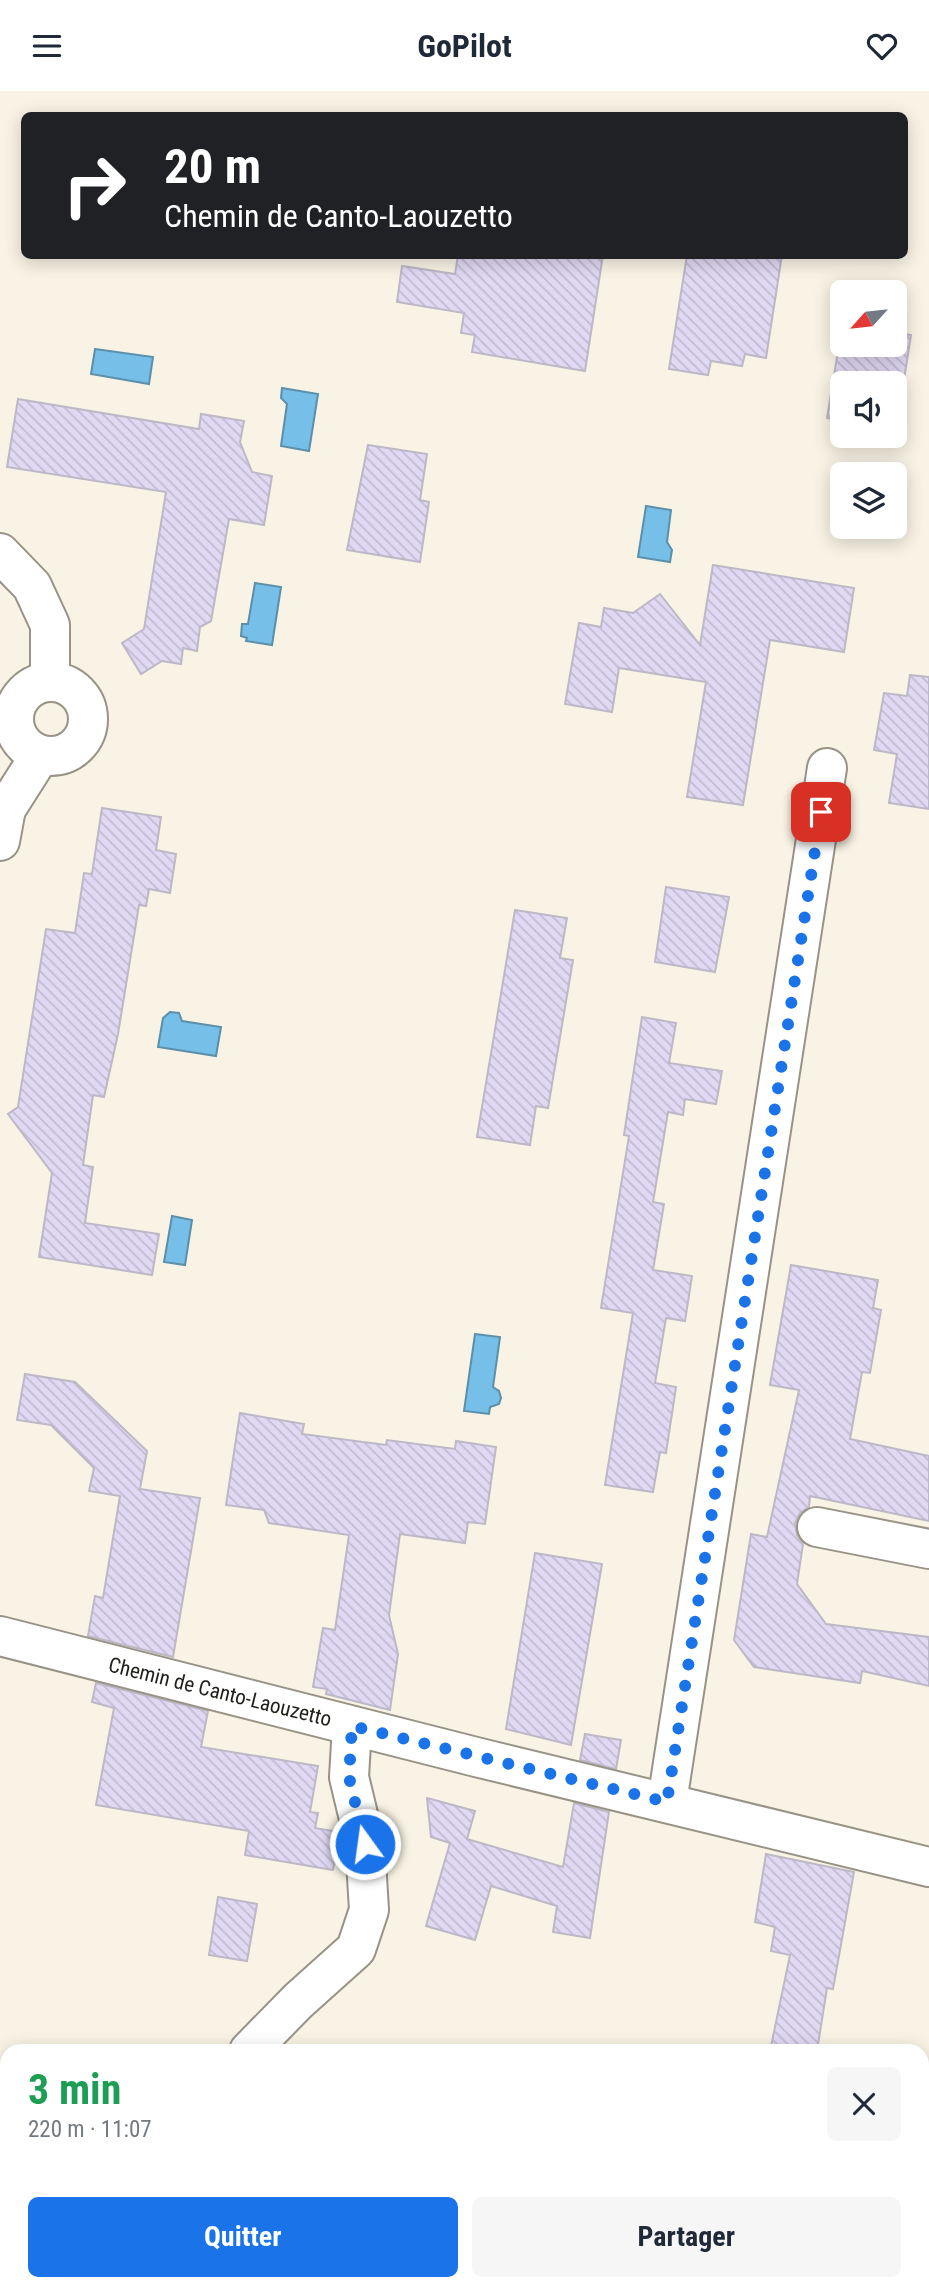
<!DOCTYPE html>
<html lang="fr">
<head>
<meta charset="utf-8">
<style>
	body { margin:0; font-family:"Roboto Condensed",sans-serif; background:#f6f6f7; color:#1f2937; height:100vh; display:flex; flex-direction:column; font-size:26px; white-space:nowrap }
	* { box-sizing:border-box; margin:0 }
	p { font-size:23px; color:#747a83 }
	.icon { flex:none; width:38px; height:38px; fill:none; stroke:currentColor; stroke-width:2; stroke-linecap:round; stroke-linejoin:round }
	.map { position:relative; flex:1; overflow:hidden }
	.panel { position:absolute; left:0px; top:1953px; width:929px; height:247px; display:flex; flex-direction:column; background:#fff; border-radius:21px 21px 0 0; box-shadow:0 4px 18px #0003 }
	.panel>* { flex:none }
	.hud { position:absolute; left:21px; top:21px; width:887px; height:147px; border-radius:10px; box-shadow:0 4px 18px #0003; background:#202124; color:#fff; overflow:hidden }
	.needle { width:46px; rotate:243deg }
	.controls { position:absolute; left:830px; top:189px; display:grid; gap:14px }
	.controls a { display:grid; place-items:center; width:77px; height:77px; border-radius:10px; background:#fff; box-shadow:0 4px 18px #0003; font-size:35px }
	.pin { position:absolute; display:grid; place-items:center; width:60px; height:60px; color:#fff; margin:-30px; border-radius:14px; box-shadow:0 4px 10px #0006 }
	.me { position:absolute; width:77px; margin:-38px; rotate:346deg; stroke-linejoin:round; filter:drop-shadow(0 0 5px #0008) }
	.turn { display:flex; align-items:center; gap:24px; height:147px; padding:0 28px; font-size:32px }
	.turn .icon { width:91px; height:91px; stroke-width:2.5 }
	.turn b { display:block; font-size:49px; line-height:60px }
	.round { display:grid; place-items:center; flex:none; width:74px; height:74px; border-radius:10px; background:#f6f6f7 }
	.summary { display:flex; align-items:center; justify-content:space-between; height:119px; padding:0 28px }
	h1 { font-size:42px; font-weight:700; line-height:52px; color:#1e9e55 }
	.action { display:flex; gap:14px; margin-top:auto; padding:14px 28px }
	.action a { flex:1; height:80px; border-radius:10px; background:#1a73e8; color:#fff; font-size:28px; font-weight:700; line-height:80px; text-align:center }
	.action a+a { background:#f6f6f7; color:#1f2937 }
	header { display:flex; justify-content:space-between; align-items:center; height:91px; padding:0 28px; background:#fff; font-size:32px; font-weight:700 }
	.map>svg:first-child { display:block }
	.water { fill:#75bfe8; stroke:#5c8faa; stroke-width:2 }
	.building { fill:url(#building-back-hatch); stroke:#bcb8c6; stroke-width:2 }
	.lines { fill:none; stroke-linecap:round; stroke-linejoin:round }
	.minor-casing { stroke:#989386; stroke-width:42 }
	.minor { stroke:#fff; stroke-width:38 }
	.route { stroke:#1a73e8; stroke-width:12; stroke-dasharray:0 21.6 }
	.labels { text-anchor:middle; stroke-width:6; stroke-linejoin:round; paint-order:stroke }
	.street-label { font-size:21px; fill:#201e19; stroke:#fff }
</style>
</head>
<body>
<header><svg class="icon" aria-label="menu" viewBox="0 0 24 24"><path d="M4 6h16M4 12h16M4 18h16"/></svg>GoPilot<svg class="icon" aria-label="heart" viewBox="0 0 24 24"><path d="M12 20l-8-8c-3-5 5-10 8-4 3-6 11-1 8 4z"/></svg></header>
<div class="map">
<svg width="929" height="2199" viewBox="0 0 929 2199">
	<defs>
		<pattern id="building-back-hatch" width="6" height="6" patternUnits="userSpaceOnUse" patternTransform="scale(1.75)"><rect width="6" height="6" fill="#e1d9f4"/><path d="M-1 5l2 2M0 0l6 6M5-1l2 2" fill="none" stroke="#c1bad1"/></pattern>
	</defs>
	<rect width="100%" height="100%" fill="#f8f3e4"/>
	<g class="water">
		<polygon points="95,258 153,266 149,293 91,283"/>
		<polygon points="282,297 318,303 309,360 281,355 287,313 281,307"/>
		<polygon points="646,415 671,419 667,451 672,459 670,471 638,466"/>
		<polygon points="255,492 281,496 272,554 246,550 247,547 241,545 242,533 248,533"/>
		<polygon points="170,921 179,922 182,930 221,936 216,965 158,956 163,927"/>
		<polygon points="172,1125 192,1129 185,1174 164,1171"/>
		<polygon points="475,1243 500,1246 493,1296 499,1300 501,1307 499,1313 490,1316 489,1323 464,1320"/>
		<polygon points="274,2193 351,2193 352,2199 274,2199"/>
	</g>
	<g class="building">
		<polygon points="458,164 603,164 585,280 472,261 475,244 461,242 464,222 397,211 402,175 455,183"/>
		<polygon points="687,164 782,164 766,267 745,263 742,275 711,270 708,284 669,278"/>
		<polygon points="842,236 842,254 894,254 894,241 911,244 896,339 894,292 842,292 842,330 827,327"/>
		<polygon points="18,308 199,338 201,323 244,330 240,351 252,381 272,385 264,434 229,428 211,530 200,536 197,560 183,557 181,573 162,570 141,583 122,552 144,538 166,401 7,376"/>
		<polygon points="368,354 427,363 420,409 429,411 420,471 347,459"/>
		<polygon points="713,474 854,497 844,561 770,549 743,714 687,706 706,591 619,577 612,621 565,613 579,532 601,536 604,517 633,522 660,503 700,554"/>
		<polygon points="910,584 929,586 929,718 889,712 897,663 874,659 884,602 907,605"/>
		<polygon points="102,717 161,726 156,759 176,763 170,802 149,798 146,815 139,814 118,943 104,1006 93,1004 83,1074 93,1076 85,1132 159,1143 152,1184 39,1166 52,1082 8,1023 18,1016 46,838 75,842 84,782 92,783"/>
		<polygon points="666,796 729,806 715,881 655,871"/>
		<polygon points="515,819 567,827 560,867 573,869 548,1017 536,1015 530,1054 477,1046"/>
		<polygon points="642,926 676,932 669,972 722,980 716,1013 685,1008 683,1024 668,1021 653,1111 664,1113 653,1179 692,1185 685,1230 666,1227 655,1292 676,1296 666,1362 660,1361 653,1401 605,1394 633,1222 601,1217 629,1045 624,1044"/>
		<polygon points="791,1174 878,1189 873,1217 881,1219 870,1282 862,1281 850,1348 929,1365 929,1430 810,1405 809,1416 800,1422 795,1432 797,1444 803,1453 797,1493 826,1533 929,1546 929,1595 862,1580 860,1592 754,1576 734,1549 751,1443 767,1446 799,1299 770,1294"/>
		<polygon points="25,1283 75,1291 147,1360 140,1398 200,1407 173,1566 88,1545 95,1505 103,1507 120,1405 89,1400 94,1377 51,1334 17,1329"/>
		<polygon points="240,1322 304,1333 302,1343 386,1354 387,1349 455,1358 456,1350 496,1356 485,1433 468,1431 465,1452 400,1443 389,1524 398,1563 390,1619 326,1603 327,1598 313,1596 323,1537 335,1539 349,1444 269,1432 264,1419 226,1414"/>
		<polygon points="535,1462 602,1473 571,1654 506,1638"/>
		<polygon points="96,1592 208,1620 201,1656 318,1675 310,1721 318,1722 315,1737 339,1741 333,1779 245,1764 249,1740 96,1714 114,1617 92,1611"/>
		<polygon points="585,1643 621,1649 616,1678 580,1669"/>
		<polygon points="427,1707 475,1720 467,1748 563,1776 574,1712 609,1721 590,1847 553,1841 557,1815 491,1795 475,1849 426,1835 450,1752 431,1746"/>
		<polygon points="766,1763 854,1781 833,1898 827,1897 817,1960 770,1960 790,1864 771,1860 775,1836 755,1831"/>
		<polygon points="218,1806 257,1813 247,1870 209,1864"/>
	</g>
	<g class="lines">
		<defs>
			<g id="minor">
				<polyline points="0,462 32,495 50,534 50,589"/>
				<circle cx="51" cy="628" r="37"/>
				<polyline points="0,750 6,718 39,666"/>
				<polyline points="817,1436 929,1458"/>
				<polyline points="0,1545 476,1666 929,1776"/>
				<polyline points="667,1711 827,677"/>
				<polyline points="249,1960 298,1910 356,1858 369,1819 365,1753 349,1686 352,1635"/>
			</g>
		</defs>
		<use href="#minor" class="minor-casing"/>
		<use href="#minor" class="minor"/>
	</g>
	<g class="lines">
		<polyline class="route" points="365,1753 349,1686 352,1635 667,1711 821,721"/>
	</g>
	<g class="labels">
		<g class="street-label">
			<text transform="translate(220 1601) rotate(14)" y="7">Chemin de Canto-Laouzetto</text>
		</g>
	</g>
</svg>
<div class="controls">
<a><svg class="needle" viewBox="-14 -14 28 28"><path d="M0-13l5 13h-10z" fill="#e53935"/><path d="M0 13l5-13h-10z" fill="#747a83"/></svg></a>
<a><svg class="icon" aria-label="sound" viewBox="0 0 24 24"><path d="M4 9h4l5-4v14l-5-4H4zM17 9q2 3 0 6"/></svg></a>
<a><svg class="icon" aria-label="layers" viewBox="0 0 24 24"><path d="M12 4l9 5-9 5-9-5zM3 14l9 5 9-5"/></svg></a>
</div>
<div class="pin" style="left:821px;top:721px;background:#d93025"><svg class="icon" aria-label="arrive" viewBox="0 0 24 24"><path d="M6 21V4h12l-3 4 3 4H6"/></svg></div>
<svg class="me" style="left:365px;top:1753px" viewBox="-20 -20 40 40"><circle r="17" fill="#1a73e8" stroke="#fff" stroke-width="3"/><path d="M0-11L8 9 0 5-8 9z" fill="#fff"/></svg>
<div class="hud">
<div class="turn"><svg class="icon" aria-label="right" viewBox="0 0 24 24"><path d="M7 20v-9h11M14 6l5 5-5 5"/></svg><div><b>20 m</b>Chemin de Canto-Laouzetto</div></div>
</div>
<section class="panel">
<div class="summary"><div><h1>3 min</h1><p>220 m · 11:07</p></div><a class="round"><svg class="icon" aria-label="close" viewBox="0 0 24 24"><path d="M6 6l12 12M18 6L6 18"/></svg></a></div>
<div class="action"><a>Quitter</a><a>Partager</a></div>
</section>
</div>
</body>
</html>
